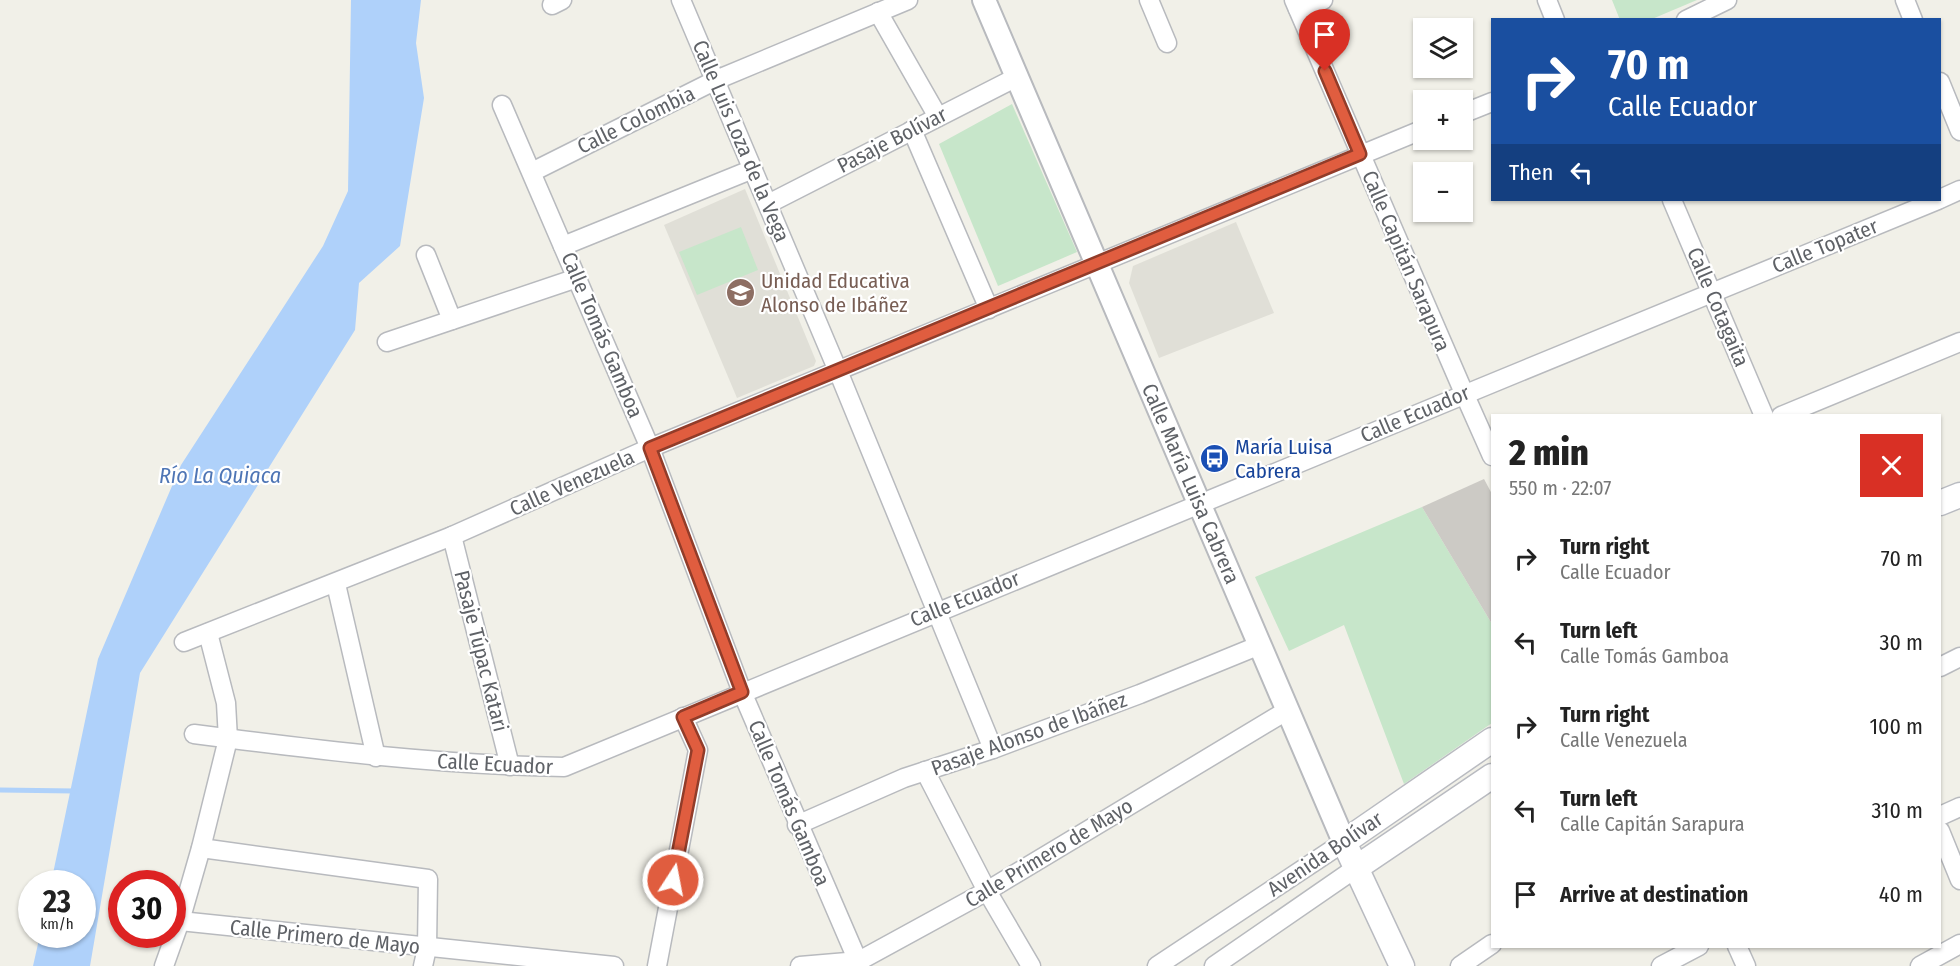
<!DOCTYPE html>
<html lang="en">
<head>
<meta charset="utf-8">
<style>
	body { margin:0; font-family:"Fira Sans Condensed",sans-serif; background:#f2f2f2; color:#222; height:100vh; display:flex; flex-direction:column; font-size:22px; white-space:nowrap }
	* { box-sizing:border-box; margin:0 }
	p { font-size:20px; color:#767676 }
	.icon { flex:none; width:33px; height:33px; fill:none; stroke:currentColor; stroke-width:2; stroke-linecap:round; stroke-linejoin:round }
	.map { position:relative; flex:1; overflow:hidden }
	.side { position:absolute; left:1491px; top:414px; width:450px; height:534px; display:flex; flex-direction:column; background:#fff; border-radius:0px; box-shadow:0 2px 4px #0004 }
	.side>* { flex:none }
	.hud { position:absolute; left:1491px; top:18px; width:450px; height:183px; border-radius:0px; box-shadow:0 2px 4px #0004; background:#1a4fa0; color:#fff; overflow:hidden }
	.controls { position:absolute; left:1413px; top:18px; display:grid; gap:12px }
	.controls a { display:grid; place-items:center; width:60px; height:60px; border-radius:0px; background:#fff; box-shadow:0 2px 4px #0004; font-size:30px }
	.speed { position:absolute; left:18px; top:870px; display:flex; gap:12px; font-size:30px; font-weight:700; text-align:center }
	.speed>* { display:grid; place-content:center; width:78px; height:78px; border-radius:50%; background:#fff; box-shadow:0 2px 4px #0004; line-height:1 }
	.speed small { font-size:15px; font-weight:400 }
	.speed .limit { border:9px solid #d22; background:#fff; color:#111 }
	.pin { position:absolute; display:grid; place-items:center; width:51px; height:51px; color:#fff; margin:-62px -26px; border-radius:50% 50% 50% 0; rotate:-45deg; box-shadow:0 0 6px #0007 }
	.pin .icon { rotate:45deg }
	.me { position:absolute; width:66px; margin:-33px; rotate:11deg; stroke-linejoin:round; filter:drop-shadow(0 0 4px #0008) }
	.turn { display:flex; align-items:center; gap:21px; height:126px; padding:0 18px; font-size:27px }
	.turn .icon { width:78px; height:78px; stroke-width:2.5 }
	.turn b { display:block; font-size:42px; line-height:51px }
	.then { display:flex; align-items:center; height:57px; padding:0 18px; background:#0003; gap:12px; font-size:22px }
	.round { display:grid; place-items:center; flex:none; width:63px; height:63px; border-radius:0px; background:#f2f2f2 }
	.summary { display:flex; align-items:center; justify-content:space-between; height:102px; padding:0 18px }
	h1 { font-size:36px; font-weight:800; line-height:45px }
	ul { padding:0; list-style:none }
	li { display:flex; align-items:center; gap:18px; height:84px; padding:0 18px }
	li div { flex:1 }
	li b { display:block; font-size:22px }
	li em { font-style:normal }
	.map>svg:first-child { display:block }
	.education { fill:#e0dfd7 }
	.green { fill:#c7e6ca }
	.water { fill:#afd1fa }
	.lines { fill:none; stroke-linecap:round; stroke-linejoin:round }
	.stream { stroke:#afd1fa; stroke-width:5 }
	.building { fill:#cccac5 }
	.minor-casing { stroke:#b8babe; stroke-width:21 }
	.tertiary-casing { stroke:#b8babe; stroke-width:26 }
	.secondary-casing { stroke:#b9bbc1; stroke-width:27 }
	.minor { stroke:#fff; stroke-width:18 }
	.tertiary { stroke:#fff; stroke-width:22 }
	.secondary { stroke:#fff; stroke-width:24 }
	.route-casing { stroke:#923c29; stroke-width:15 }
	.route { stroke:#e05d3f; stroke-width:10 }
	.labels { text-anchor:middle; stroke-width:4.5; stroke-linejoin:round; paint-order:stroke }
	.street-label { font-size:21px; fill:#5f6267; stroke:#fff }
	.education-label { font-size:21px; fill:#785e54; stroke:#fff; text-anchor:start }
	.transit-label { font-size:21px; fill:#164399; stroke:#fff; text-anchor:start }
	.water-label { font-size:22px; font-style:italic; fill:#4e75b5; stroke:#fff }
</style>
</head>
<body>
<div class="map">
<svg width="1960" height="966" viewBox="0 0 1960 966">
	<rect width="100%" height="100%" fill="#f1f0e8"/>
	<g class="education">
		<polygon points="745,189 816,361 814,366 737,398 664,225"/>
		<polygon points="1236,222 1274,313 1159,358 1129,283 1133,266"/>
	</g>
	<g class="green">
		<polygon points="1612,0 1697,0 1652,19 1620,20"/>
		<polygon points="1012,104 1077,252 998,286 939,144"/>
		<polygon points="741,227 758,270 697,295 679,252"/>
		<polygon points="1422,507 1492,624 1492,723 1404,784 1344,625 1289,651 1255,577"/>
	</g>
	<polygon class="water" points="351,0 421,0 416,43 424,98 400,246 359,283 355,330 140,673 90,966 33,966 40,935 82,934 82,884 51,883 98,659 181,465 323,246 348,191"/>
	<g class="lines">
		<polyline class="stream" points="0,790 74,791"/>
	</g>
	<polygon class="building" points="1484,479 1492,494 1492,624 1422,507"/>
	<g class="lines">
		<defs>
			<g id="minor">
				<polyline points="681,0 838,371 993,749"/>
				<polyline points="1149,0 1167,43"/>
				<polyline points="1294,0 1464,393 1492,456"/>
				<polyline points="1547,0 1555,20"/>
				<polyline points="1905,0 1913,20"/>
				<polyline points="552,5 562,0"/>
				<polyline points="1298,9 1323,0"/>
				<polyline points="878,12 938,117"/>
				<polyline points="1686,20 1727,0"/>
				<polyline points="1940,82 1960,131"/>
				<polyline points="502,105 650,448 742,692 860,966"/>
				<polyline points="1462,114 1492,102"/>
				<polyline points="912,130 989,309"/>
				<polyline points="532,172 716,80 908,0"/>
				<polyline points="1940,199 1960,190"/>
				<polyline points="1672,200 1764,416"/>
				<polyline points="768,204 1017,77"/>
				<polyline points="563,246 753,169"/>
				<polyline points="426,255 452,320"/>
				<polyline points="387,342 577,278"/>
				<polyline points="1781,416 1960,342"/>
				<polyline points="452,536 510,766"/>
				<polyline points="336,584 376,757"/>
				<polyline points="184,642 452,536 650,448 1424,129"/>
				<polyline points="1940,667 1960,657"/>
				<path d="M194,734C317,750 440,765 564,767C1020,575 1480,389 1938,200"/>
				<polyline points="925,771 987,891 1031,966"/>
				<polyline points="1940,816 1960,807"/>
				<polyline points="797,825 904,778 993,749 1140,694 1260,645"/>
				<polyline points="1940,831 1960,880"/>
				<polyline points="201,848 428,879 427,948 423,966"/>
				<polyline points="180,921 614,966"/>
				<polyline points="1737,946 1746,966"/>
				<polyline points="164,966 180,921 201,848 228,739 226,703 208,633"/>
				<polyline points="657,966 698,750 683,717"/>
				<polyline points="800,966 859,961 987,891 1288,710"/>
				<polyline points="1157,966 1344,842"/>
				<polyline points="1214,966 1356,868"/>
				<polyline points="1460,966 1492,944"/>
				<polyline points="1661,966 1699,946"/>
				<polyline points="1920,966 1960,944"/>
			</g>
			<g id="tertiary">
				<path id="s1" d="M984,0C1102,281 1225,561 1344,842"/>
			</g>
			<g id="secondary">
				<polyline points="1940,503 1960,495"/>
				<polyline points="1356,868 1492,776"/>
				<polyline points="1402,966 1344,842 1492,740"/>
			</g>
		</defs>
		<use href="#minor" class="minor-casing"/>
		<use href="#tertiary" class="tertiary-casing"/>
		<use href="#secondary" class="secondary-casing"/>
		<use href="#minor" class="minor"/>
		<use href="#tertiary" class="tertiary"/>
		<use href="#secondary" class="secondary"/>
	</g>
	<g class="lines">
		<defs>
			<polyline id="route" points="673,880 698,750 683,717 742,692 650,448 1360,154 1325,71"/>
		</defs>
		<use href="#route" class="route-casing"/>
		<use href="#route" class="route"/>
	</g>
	<defs>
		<symbol id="school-disc" viewBox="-11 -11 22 22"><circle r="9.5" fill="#8d6e63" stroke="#fff"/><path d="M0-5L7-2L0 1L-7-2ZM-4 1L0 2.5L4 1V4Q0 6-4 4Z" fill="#fff"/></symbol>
		<symbol id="bus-disc" viewBox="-11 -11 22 22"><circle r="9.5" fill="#1a4fb4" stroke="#fff"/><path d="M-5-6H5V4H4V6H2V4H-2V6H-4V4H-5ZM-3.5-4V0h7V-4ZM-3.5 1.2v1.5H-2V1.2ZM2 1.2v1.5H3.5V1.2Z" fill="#fff"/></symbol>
	</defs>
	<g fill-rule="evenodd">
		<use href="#school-disc" x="724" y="276" width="33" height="33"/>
		<use href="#bus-disc" x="1198" y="442" width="33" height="33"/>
	</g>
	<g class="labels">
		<g class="street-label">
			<text transform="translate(636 120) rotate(-26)" y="7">Calle Colombia</text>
			<text transform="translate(892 140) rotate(-27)" y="7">Pasaje Bolívar</text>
			<text transform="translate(741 141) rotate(67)" y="7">Calle Luis Loza de la Vega</text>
			<text transform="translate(1825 246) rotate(-22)" y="7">Calle Topater</text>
			<text transform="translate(1406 261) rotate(67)" y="7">Calle Capitán Sarapura</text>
			<text transform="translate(1718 307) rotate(67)" y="7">Calle Cotagaita</text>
			<text transform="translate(602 335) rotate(67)" y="7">Calle Tomás Gamboa</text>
			<text transform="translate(1415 414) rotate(-23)" y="7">Calle Ecuador</text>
			<text transform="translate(572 483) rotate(-24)" y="7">Calle Venezuela</text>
			<text dy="7" stroke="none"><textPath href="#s1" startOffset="526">Calle María Luisa Cabrera</textPath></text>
			<text transform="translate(965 599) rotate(-22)" y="7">Calle Ecuador</text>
			<text transform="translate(481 651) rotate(76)" y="7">Pasaje Túpac Katari</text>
			<text transform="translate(1029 734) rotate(-20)" y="7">Pasaje Alonso de Ibáñez</text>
			<text transform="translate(495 764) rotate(3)" y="7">Calle Ecuador</text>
			<text transform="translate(789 803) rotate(67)" y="7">Calle Tomás Gamboa</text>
			<text transform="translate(1049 853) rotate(-31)" y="7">Calle Primero de Mayo</text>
			<text transform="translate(1325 854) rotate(-34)" y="7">Avenida Bolívar</text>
			<text transform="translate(325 937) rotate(6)" y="7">Calle Primero de Mayo</text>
		</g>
		<g class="education-label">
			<text x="761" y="288">Unidad Educativa<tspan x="761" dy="24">Alonso de Ibáñez</tspan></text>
		</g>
		<g class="transit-label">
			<text x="1235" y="454">María Luisa<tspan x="1235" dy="24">Cabrera</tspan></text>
		</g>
		<g class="water-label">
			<text x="220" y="483">Río La Quiaca</text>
		</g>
	</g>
</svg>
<div class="controls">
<a><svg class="icon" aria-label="layers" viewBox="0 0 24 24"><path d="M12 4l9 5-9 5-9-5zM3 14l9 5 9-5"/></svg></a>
<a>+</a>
<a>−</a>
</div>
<div class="speed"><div>23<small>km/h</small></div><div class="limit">30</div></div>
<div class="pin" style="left:1325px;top:71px;background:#d93025"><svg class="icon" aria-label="arrive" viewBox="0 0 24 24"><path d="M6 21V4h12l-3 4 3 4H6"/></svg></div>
<svg class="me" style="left:673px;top:880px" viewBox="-20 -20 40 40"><circle r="17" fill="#e05d3f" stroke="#fff" stroke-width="3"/><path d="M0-11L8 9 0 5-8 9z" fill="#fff"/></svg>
<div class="hud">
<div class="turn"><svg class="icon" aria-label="right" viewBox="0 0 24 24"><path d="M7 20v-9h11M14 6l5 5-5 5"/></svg><div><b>70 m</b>Calle Ecuador</div></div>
<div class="then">Then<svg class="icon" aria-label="left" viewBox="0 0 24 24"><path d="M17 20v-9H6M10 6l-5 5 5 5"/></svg></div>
</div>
<section class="side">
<div class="summary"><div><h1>2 min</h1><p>550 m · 22:07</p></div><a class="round" style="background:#d93025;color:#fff"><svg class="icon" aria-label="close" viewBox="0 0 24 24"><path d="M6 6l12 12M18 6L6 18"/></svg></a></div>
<ul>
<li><svg class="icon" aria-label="right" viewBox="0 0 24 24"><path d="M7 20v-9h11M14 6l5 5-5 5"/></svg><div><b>Turn right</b><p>Calle Ecuador</p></div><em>70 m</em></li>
<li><svg class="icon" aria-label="left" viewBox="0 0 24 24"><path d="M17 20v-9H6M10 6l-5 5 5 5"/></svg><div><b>Turn left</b><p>Calle Tomás Gamboa</p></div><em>30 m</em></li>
<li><svg class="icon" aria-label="right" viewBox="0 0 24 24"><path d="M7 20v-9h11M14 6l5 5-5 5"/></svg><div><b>Turn right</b><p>Calle Venezuela</p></div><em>100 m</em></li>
<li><svg class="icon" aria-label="left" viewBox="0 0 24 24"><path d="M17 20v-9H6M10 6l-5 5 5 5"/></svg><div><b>Turn left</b><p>Calle Capitán Sarapura</p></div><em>310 m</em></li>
<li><svg class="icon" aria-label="arrive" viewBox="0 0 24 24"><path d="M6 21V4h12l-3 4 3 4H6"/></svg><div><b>Arrive at destination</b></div><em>40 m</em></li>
</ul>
</section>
</div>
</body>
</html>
